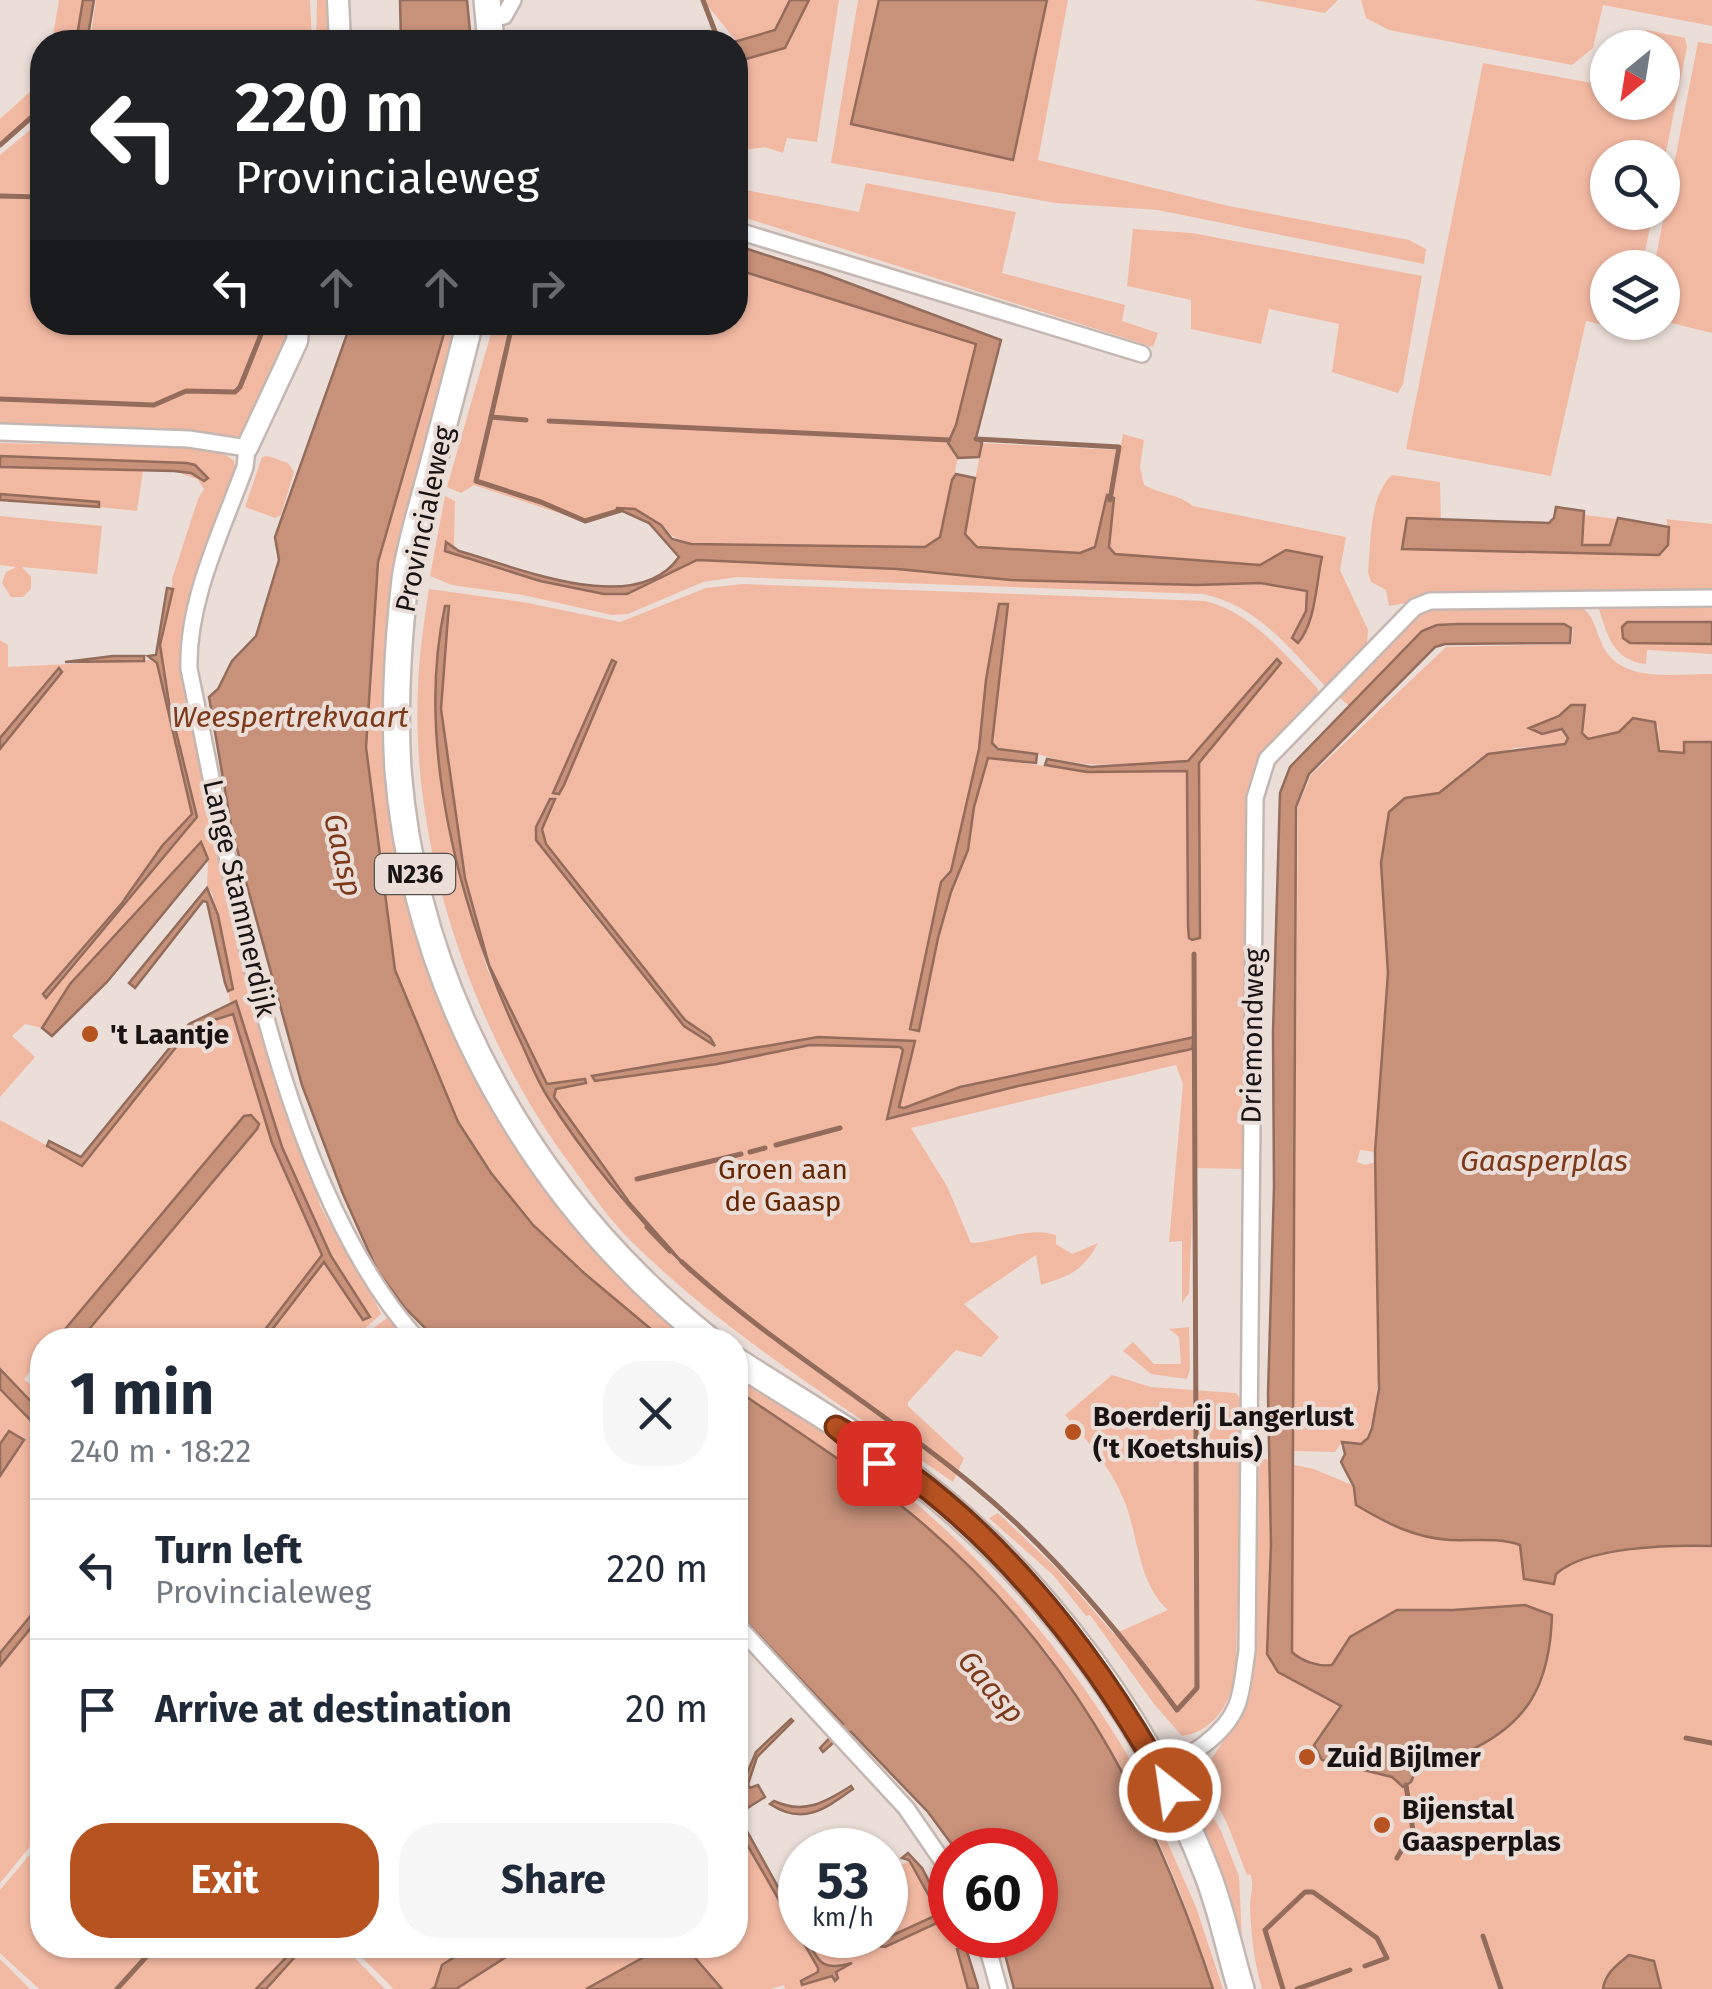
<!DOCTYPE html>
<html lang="en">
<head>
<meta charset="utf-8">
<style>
	body { margin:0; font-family:"Fira Sans",sans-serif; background:#f6f6f7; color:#1f2937; height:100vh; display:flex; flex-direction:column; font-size:38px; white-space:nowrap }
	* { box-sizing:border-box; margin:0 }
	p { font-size:32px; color:#747a83 }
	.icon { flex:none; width:55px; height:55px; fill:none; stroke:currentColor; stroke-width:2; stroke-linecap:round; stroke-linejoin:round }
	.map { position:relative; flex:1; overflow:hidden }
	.side { position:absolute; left:30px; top:1328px; width:718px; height:630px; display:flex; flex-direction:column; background:#fff; border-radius:40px; box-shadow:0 2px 8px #0004 }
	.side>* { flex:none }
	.banner { position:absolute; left:30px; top:30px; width:718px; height:305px; border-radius:40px; box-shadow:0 2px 8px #0004; background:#202124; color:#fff; overflow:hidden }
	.needle { width:65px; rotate:210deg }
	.controls { position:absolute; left:1590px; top:30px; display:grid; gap:20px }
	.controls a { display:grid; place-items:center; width:90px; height:90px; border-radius:50%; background:#fff; box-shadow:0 2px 8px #0004; font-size:50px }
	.speed { position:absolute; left:778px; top:1828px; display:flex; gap:20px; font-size:50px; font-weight:700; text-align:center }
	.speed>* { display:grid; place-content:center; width:130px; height:130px; border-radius:50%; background:#fff; box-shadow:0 2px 8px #0004; line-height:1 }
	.speed small { font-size:25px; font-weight:400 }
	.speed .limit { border:15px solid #d22; background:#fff; color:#111 }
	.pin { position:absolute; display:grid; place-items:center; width:85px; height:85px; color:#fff; margin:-42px; border-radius:20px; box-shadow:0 5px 15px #0006 }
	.me { position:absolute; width:110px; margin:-55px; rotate:330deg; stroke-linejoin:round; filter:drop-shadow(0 0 8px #0008) }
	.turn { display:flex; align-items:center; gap:35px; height:210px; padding:0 40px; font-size:45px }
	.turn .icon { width:130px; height:130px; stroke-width:2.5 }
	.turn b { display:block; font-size:70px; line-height:85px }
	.lanes { display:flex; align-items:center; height:95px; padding:0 40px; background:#0003; justify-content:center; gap:50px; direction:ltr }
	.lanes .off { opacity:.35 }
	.round { display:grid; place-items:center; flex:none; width:105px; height:105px; border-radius:40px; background:#f6f6f7 }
	.head { display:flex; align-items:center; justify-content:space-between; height:170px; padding:0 40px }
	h1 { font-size:60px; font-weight:700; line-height:75px }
	.button { display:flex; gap:20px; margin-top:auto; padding:20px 40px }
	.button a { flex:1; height:115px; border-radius:40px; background:#b75221; color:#fff; font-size:40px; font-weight:700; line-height:115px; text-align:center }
	.button a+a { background:#f6f6f7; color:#1f2937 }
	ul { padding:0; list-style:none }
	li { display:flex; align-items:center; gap:30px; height:140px; padding:0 40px; border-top:2px solid #e0e1e3 }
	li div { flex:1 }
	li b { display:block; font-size:38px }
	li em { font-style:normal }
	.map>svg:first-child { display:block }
	.green { fill:#f2b9a2; fill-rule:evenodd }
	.water { fill:#c7917a; stroke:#936c5b; stroke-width:2.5 }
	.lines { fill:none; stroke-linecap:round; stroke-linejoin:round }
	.stream { stroke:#936c5b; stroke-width:5 }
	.minor-casing { stroke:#c4b7b2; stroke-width:20 }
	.tertiary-casing { stroke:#c4b7b2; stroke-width:25 }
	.primary-casing { stroke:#c4b7b2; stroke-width:30 }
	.minor { stroke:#fff; stroke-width:15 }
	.tertiary { stroke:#fff; stroke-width:20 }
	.primary { stroke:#fff; stroke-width:25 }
	.route-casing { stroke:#773515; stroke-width:25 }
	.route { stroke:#b75221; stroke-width:18 }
	.poi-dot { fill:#b75221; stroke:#ebded8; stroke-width:4 }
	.labels { text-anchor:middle; stroke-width:8; stroke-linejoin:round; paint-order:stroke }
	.shield { fill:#ebded8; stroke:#58514e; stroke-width:2.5 }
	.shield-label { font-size:25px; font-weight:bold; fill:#191413 }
	.street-label { font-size:28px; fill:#191413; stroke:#ebded8 }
	.poi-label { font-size:28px; font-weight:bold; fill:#191413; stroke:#ebded8; text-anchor:start }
	.park-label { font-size:28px; fill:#682703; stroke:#ebded8 }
	.water-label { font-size:30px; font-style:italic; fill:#7d391a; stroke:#ebded8 }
</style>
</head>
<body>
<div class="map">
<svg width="1712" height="1989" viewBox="0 0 1712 1989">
	<rect width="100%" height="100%" fill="#ebded8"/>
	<g class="green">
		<polygon points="59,0 83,0 76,42 52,42"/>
		<polygon points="96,0 310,0 312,42 90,42"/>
		<polygon points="317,0 329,0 329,42 316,42"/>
		<polygon points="703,0 790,0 775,30 737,42"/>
		<polygon points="809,0 839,0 817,142 787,138 783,153 765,147 735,151 735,62 785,48"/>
		<polygon points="858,0 879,0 852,124 1013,160 1047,0 1068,0 1038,160 1229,206 1409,240 1426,249 1424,264 1158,210 1056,203 831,163"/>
		<polygon points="1254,0 1338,0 1325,13"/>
		<polygon points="1361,0 1712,0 1712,26 1603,5 1593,48 1572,65 1389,30 1366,18"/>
		<polygon points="1647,30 1685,38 1687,47 1663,167 1662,158 1608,158 1608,212 1653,213 1642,267 1608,268 1608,322 1631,323 1629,330 1586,321 1551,476 1406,449 1483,63 1603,85 1607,62 1608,102 1662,102 1662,48 1610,47 1611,42"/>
		<polygon points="1698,42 1712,44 1712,333 1663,321 1662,268 1654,267"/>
		<polygon points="42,81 42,112 0,147 0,119"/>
		<path d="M42,120V322L291,323L288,340L244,440C165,424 80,428 0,425V155Z"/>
		<polygon points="866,183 1016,212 1002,273 1125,305 1122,321 1158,333 1153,347 746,218 742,226 735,224 735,188 859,212"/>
		<polygon points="1133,229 1192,233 1422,276 1403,384 1398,393 1332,372 1339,324 1269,309 1261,344 1191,329 1191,300 1127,286"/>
		<path d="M735,269L977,344L956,425L948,443L958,458L940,537L925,547L691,544C665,537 670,528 650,517C641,512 628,511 617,509L620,512L580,520L474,485L461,493L447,487L494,323L735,322Z"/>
		<polygon points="447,323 458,323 386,694 445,1005 639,1294 687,1340 664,1340 584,1273 533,1225 491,1173 458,1122 395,970 366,747 378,562"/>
		<path d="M1123,434L1144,440L1140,467L1144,485C1160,494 1179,494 1193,506L1346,537L1340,570L1368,630L1367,643L1325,686C1289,647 1256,605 1203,594L737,577L703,582L628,614L612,615L523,595L452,585L430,576L445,496L455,501L454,547L446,543L445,551L505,571L604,594H627L697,560L897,569L1011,580L1197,585L1260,583L1307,591L1306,611L1292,638L1298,643L1309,624L1321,558L1286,550L1260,565L1115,554L1109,547L1114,498L1107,495L1095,547L1080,553L977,547L965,534L982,443L1120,450Z"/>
		<path d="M0,443L203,448L223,453L234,461L236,473L186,669L320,1205L329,1222L342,1235L381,1314L352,1340H264L324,1261L331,1268V1256L282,1147L235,1001L230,1002L228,991L233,989L212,893L207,888L208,859L200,843L70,984L42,1028L25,1024L12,1036L35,1057L0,1097V749L61,672L58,669L0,739V640L8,645V667L149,660L157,663L192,814C165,843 145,876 120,906C95,935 67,962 43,994L46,997L197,817C185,761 165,705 161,648C159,625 174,603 172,579L198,499L204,489L197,479L174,471L192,473L204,481L187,463L0,456Z"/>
		<polygon points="268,456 288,463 294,472 281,515 275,518 245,507 262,457"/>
		<polygon points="0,467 143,471 137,511 99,507 98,502 0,494"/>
		<path d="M1392,475L1440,482L1441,520L1407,519L1402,549L1659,555C1670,543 1671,535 1666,519L1712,524V593L1421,594L1406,603L1389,606L1386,590L1371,582L1368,572C1371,542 1369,496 1392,475Z"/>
		<polygon points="1585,515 1616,519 1610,545 1581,545"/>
		<polygon points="0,516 102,526 97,574 22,567 31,577 31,589 23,597 11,597 2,583 6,572 16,567 0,565"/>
		<path d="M743,584L1205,601C1252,612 1285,655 1318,689V694L1258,757L1248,794L1244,1169L1194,1168L1189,1293L1182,1303V1241L1169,1242L1183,1084L1176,1065L911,1128L947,1186L971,1243C1002,1241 1027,1226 1056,1235V1244L1072,1254L1098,1243C1082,1272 1071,1275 1041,1285L1036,1255L964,1304L999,1337L981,1357L956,1350L908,1402V1406L964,1458L953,1482C844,1406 726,1335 631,1241C608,1218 589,1190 570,1164C474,1035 410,849 418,687C419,655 424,622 429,589L523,602L620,622L706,588ZM1008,605L992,743C1004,754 1022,750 1038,754C1091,771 1133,764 1188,761L1277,659L1281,664L1199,763L1198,940L1188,926L1187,771L1087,772L988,758L974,807L968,850L951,892L938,938L920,1030L929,934L941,883L951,872L963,823L979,749L986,680ZM448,606L441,709L465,878L489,965L547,1084L585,1083L556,1089L554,1097L629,1202L679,1259L616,1193L544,1092L487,968L462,885L447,813L435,717L445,607ZM612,661L616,663L564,785L559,794L554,793ZM550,799L555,800L542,829L546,844L685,1020L710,1037L715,1045L684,1026L587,907L534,834ZM818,1037L914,1041L898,1108H904L960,1087L1144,1049H1192L1014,1087L888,1119L903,1050L900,1047L810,1045L717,1064L595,1081Z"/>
		<path d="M1578,605C1595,615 1594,627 1602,644C1620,685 1676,673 1712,674V742H1684L1685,753L1659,751L1658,726L1588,739L1570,709L1530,728L1542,734L1562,729L1568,738L1565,744L1514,748L1474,763L1439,793L1405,798L1385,915L1388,973L1375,1152L1360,1150L1357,1162L1365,1165L1375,1162C1376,1211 1392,1418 1361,1444L1342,1442L1335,1452L1293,1451L1298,806L1311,775L1446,647L1572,644L1573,627L1564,624L1422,632L1349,706L1339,697L1425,610Z"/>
		<path d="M1598,605L1712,606V622H1628L1630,643L1712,644V654L1647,650L1646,664C1613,661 1606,633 1598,605Z"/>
		<polygon points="230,1013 233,1014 272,1143 322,1255 257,1340 80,1340 175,1226 244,1116 56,1340 42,1340 42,1357 24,1379 37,1391 42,1386 42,1413 0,1369 0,1120 83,1165 181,1038 192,1027"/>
		<polygon points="388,1317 395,1320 407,1340 388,1340 379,1330 374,1333 380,1340 358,1340"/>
		<polygon points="1189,1327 1190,1369 1187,1379 1151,1374 1123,1351 1133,1342 1154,1364 1181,1364 1179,1337 1169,1329"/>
		<path d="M735,1373C783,1406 833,1438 879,1473C997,1565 1095,1684 1161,1817L1158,1821L1196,1907L1223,1989H1213L1180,1892L1149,1819L1047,1652L983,1581L904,1508L735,1389Z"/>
		<path d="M1112,1375L1151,1387L1236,1393L1241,1400C1241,1474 1242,1549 1237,1623C1236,1645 1238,1671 1231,1692C1223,1714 1206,1733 1182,1736L1154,1704L1090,1615L1086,1616L1053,1575L989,1518L998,1513L1057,1569L1114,1634L1168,1610C1140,1585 1138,1540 1126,1505C1113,1470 1089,1443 1065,1415Z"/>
		<polygon points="0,1389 42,1432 42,1643 40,1640 36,1644 42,1650 42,1832 0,1883 0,1476 24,1440 10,1431 0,1444"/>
		<path d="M1260,1458L1314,1469L1359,1488L1712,1533V1989H1262C1254,1962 1251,1934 1250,1906C1250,1894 1255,1885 1250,1874L1247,1875L1227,1823L1201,1775L1247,1705L1254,1670L1252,1563Z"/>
		<polygon points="1189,1775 1221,1831 1239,1876 1242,1940 1229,1895 1206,1835 1187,1799"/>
		<polygon points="738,1822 818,1968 818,1972 802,1980 830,1976 836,1980 835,1972 846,1965 832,1968 822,1965 804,1935 858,1935 867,1940 885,1935 885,1918 890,1909 885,1906 885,1876 909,1860 939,1914 873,1945 885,1947 946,1920 950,1925 950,1935 956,1935 965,1945 957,1949 968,1989 785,1989 784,1985 770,1989 456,1989 525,1945 735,1945"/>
		<polygon points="42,1840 42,1945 298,1945 256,1989 39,1989 0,1953 0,1890"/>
		<polygon points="306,1945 342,1945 385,1989 266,1989"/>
		<polygon points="349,1945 473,1945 442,1965 435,1987 432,1989 394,1989"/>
		<polygon points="0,1959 30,1989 0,1989"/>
	</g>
	<g class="water">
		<polygon points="83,0 94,0 87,42 76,42"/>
		<polygon points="400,0 467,0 471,42 401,42"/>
		<polygon points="790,0 809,0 785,48 735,62 734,42 775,30"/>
		<polygon points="879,0 1047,0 1013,160 851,124"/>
		<polygon points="735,245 822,273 1001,340 976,438 982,443 979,457 958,458 948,443 956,425 976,344 735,269"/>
		<polygon points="351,323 447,323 378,562 366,747 395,970 458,1122 491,1173 533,1225 584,1273 664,1340 437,1340 405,1308 377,1270 343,1194 302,1085 232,831 209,697 218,689 232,661 256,636 279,560 275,537"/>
		<polygon points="0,456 187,463 195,465 208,478 204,481 191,473 174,471 0,467"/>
		<path d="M956,474L975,478L965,534L977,547L1080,553L1095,547L1107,495L1114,498L1109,547L1115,554L1260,565L1286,550L1322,557C1316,583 1316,622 1298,643L1292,638L1306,611L1307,591L1260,583L1197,585L1011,580L897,569L697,560L627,594H604L540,581L445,551L446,542L459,551C517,567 636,619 679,557L649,523L616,508L635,509L661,525L672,539L691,544L925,547L940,537L952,480Z"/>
		<polygon points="0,494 99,502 99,507 0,500"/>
		<polygon points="1556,507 1584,511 1582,545 1610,545 1618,518 1669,527 1668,545 1659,555 1402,549 1407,518 1549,523 1554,518"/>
		<polygon points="167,588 173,589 160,645 169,703 197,817 46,998 43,994 122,903 162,846 192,814 157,663 148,656 156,655"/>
		<polygon points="999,604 1008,604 992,743 998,749 1037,754 1036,763 988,758 974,807 968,850 951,892 938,938 919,1031 910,1029 941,882 951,871 979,749 986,680"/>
		<path d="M445,606H449L448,617L441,709L465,878L489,965L547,1084L585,1079L586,1083L556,1089L554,1097L629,1202L691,1272C637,1218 587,1161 547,1096C535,1077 527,1054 517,1034C460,909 415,744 445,606Z"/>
		<polygon points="1627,622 1712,622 1712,644 1630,643 1623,638 1622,627"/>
		<path d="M1458,624H1564L1571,628L1570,643L1445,644L1435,647L1309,774L1296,807L1292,1652C1301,1661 1319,1667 1332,1665L1350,1637L1397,1610H1453L1525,1605L1552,1615C1550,1683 1529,1725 1464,1753C1449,1759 1434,1767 1418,1764L1411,1782L1403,1787L1392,1777L1322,1760L1314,1745L1341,1706L1278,1672L1267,1654L1271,1544L1268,1394L1274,1187L1273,1032L1280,793L1290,767L1422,631L1437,625Z"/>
		<polygon points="113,656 144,656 144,661 65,662"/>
		<polygon points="1277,659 1281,663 1199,763 1200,938 1192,940 1189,938 1188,926 1187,771 1087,772 1045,765 1047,759 1091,767 1188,761"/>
		<polygon points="612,660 616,662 564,785 559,794 553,793"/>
		<polygon points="59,668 62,672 0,749 0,738"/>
		<path d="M1571,705H1585L1582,733L1588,739L1619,732L1633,718L1655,722L1659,751L1684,753V742H1712V1546C1672,1545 1587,1546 1556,1574L1554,1584L1524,1579L1520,1545C1499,1537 1473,1541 1450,1540C1415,1538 1386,1523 1356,1505L1354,1487L1341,1462L1345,1454L1342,1442L1361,1444L1368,1438L1372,1428L1379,1389L1375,1152L1388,973L1381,863L1389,812L1405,798L1439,793L1488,754L1565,744L1568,738L1562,729L1542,734L1529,728L1559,716Z"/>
		<polygon points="550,799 555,799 542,829 546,844 685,1020 710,1037 715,1046 684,1026 536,840 536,827"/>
		<polygon points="201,842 208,859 107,982 52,1036 42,1028 70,984"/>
		<polygon points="207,888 218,915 233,989 228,991 225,983 207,902 203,901 135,988 129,983"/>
		<polygon points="236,1001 282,1147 331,1256 370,1317 363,1320 324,1262 264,1340 257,1340 322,1255 272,1143 233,1014 192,1027 82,1166 47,1146 49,1141 81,1157 189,1024"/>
		<polygon points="818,1037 915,1041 899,1107 904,1108 960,1087 1195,1037 1192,1049 1014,1087 887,1119 903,1050 900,1047 810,1045 717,1064 595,1081 592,1076"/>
		<polygon points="251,1115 259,1124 257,1129 80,1340 56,1340 244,1116"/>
		<polygon points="0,1369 42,1413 42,1432 0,1389"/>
		<path d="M735,1389C792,1428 850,1465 904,1508C1064,1637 1150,1797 1213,1989H1014L1000,1935H1035V1850H956L928,1812L851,1732L843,1734L823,1752L820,1748L843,1724L735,1610Z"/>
		<polygon points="9,1431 24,1440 0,1476 0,1444"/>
		<polygon points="42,1602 42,1614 0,1666 0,1653"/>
		<polygon points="791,1719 793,1721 757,1757 748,1784 750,1788 758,1785 765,1797 738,1814 735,1824 735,1794 740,1790 756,1752"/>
		<path d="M851,1786L853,1789C825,1809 803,1826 770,1804L774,1801C804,1815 826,1802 851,1786Z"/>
		<path d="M747,1831L794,1916L800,1935H804C820,1961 819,1972 852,1963L836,1972L838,1978L835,1981L832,1976L802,1985L801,1981L818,1972V1968L741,1834Z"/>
		<polygon points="908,1853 922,1868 948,1918 885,1947 871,1945 939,1914 909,1860 902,1858"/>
		<polygon points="298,1945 302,1949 266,1989 256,1989"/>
		<polygon points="473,1945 525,1945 456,1989 432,1989 435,1987 442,1965"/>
		<polygon points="666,1945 684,1945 722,1989 586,1989"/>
		<polygon points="965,1945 978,1987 978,1989 968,1989 957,1949"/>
		<path d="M1629,1955L1654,1961L1661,1989H1603C1605,1973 1618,1964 1629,1955Z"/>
	</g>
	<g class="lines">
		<g class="stream">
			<polyline points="703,0 719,42"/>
			<polyline points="0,145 42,108"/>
			<polyline points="0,196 42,197"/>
			<polyline points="0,399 154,405 186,391 235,392 240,387 266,322"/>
			<polyline points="491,417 512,325"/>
			<polyline points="526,420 491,417 476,481 541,502 585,521 621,510"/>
			<polyline points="549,421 949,440"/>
			<polyline points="976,439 1119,447 1110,500"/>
			<polyline points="776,1145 840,1128"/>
			<polyline points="750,1152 765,1148"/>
			<polyline points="637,1179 741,1154"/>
			<polyline points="647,1227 670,1251"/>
			<path d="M682,1262C772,1345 879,1407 973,1485C1051,1549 1118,1629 1177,1710L1197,1688L1194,954"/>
			<polyline points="1686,1738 1712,1743"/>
			<polyline points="1397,1858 1413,1831 1406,1785"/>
			<polyline points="1483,1936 1501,1989"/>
			<polyline points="117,1989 157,1945"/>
			<polyline points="1283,1989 1265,1930 1305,1892 1313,1892 1377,1938 1387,1958 1365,1966"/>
			<polyline points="1297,1989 1350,1970"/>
		</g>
		<defs>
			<g id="minor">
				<polyline points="489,18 504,16 513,0"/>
				<polyline points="735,230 1142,354"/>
				<path d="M0,432L189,439L247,448L245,467C222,531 187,600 189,669C232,871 277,1184 418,1340"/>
				<polyline points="735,1623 906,1808 950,1872"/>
				<path d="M1146,1778C1179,1760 1222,1742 1237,1705C1243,1689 1244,1669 1247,1651L1255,798L1267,759L1415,607L1430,601L1712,598"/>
				<polyline points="984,1935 999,1989"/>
			</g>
			<g id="tertiary">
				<polyline points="338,0 340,42"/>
				<polyline points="247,448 297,341 299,322"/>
			</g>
			<g id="primary">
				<polyline points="487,0 491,42"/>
				<path d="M470,322C456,379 441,435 426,491C418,520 409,550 405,580C398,642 394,707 398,770C416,994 534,1201 709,1340"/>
				<path d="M735,1360C796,1400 861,1436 918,1481C1045,1581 1149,1722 1207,1873C1222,1911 1229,1950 1241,1989"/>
			</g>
		</defs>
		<use href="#minor" class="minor-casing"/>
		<use href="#tertiary" class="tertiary-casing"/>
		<use href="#primary" class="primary-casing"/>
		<use href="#minor" class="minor"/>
		<use href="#tertiary" class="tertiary"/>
		<use href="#primary" class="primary"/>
	</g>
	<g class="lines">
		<defs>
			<path id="route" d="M879,1463L836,1427C982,1508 1091,1645 1170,1790"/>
		</defs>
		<use href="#route" class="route-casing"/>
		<use href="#route" class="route"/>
	</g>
	<g class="poi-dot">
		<circle cx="90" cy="1034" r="10"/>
		<circle cx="1073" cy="1432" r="10"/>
		<circle cx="1307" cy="1757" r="10"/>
		<circle cx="1382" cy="1825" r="10"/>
	</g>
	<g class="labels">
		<rect class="shield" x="375" y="854" width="80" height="40" rx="8"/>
		<g class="shield-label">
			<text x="415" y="883">N236</text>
		</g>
		<g class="street-label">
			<text transform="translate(424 519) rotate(-78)" y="10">Provincialeweg</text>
			<text transform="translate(240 898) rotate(77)" y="10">Lange Stammerdijk</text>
			<text transform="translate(1252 1036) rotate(-89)" y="10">Driemondweg</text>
		</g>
		<g class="poi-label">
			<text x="110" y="1044">'t Laantje</text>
			<text x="1093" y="1426">Boerderij Langerlust<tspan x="1093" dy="32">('t Koetshuis)</tspan></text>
			<text x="1327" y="1767">Zuid Bijlmer</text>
			<text x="1402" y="1819">Bijenstal<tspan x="1402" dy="32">Gaasperplas</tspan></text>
		</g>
		<g class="park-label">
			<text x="783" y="1179">Groen aan<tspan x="783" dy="32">de Gaasp</tspan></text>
		</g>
		<g class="water-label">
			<text x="290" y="727">Weespertrekvaart</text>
			<text transform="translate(343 855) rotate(77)" y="10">Gaasp</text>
			<text x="1544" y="1171">Gaasperplas</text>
			<text transform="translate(991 1687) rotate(50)" y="10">Gaasp</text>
		</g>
	</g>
</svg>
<div class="controls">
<a><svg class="needle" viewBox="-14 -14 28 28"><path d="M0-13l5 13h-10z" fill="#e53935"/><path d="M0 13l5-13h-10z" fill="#747a83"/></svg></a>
<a><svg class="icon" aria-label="search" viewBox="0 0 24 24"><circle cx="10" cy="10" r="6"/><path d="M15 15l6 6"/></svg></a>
<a><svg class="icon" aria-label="layers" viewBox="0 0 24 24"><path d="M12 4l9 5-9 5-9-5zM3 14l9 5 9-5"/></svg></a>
</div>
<div class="speed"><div>53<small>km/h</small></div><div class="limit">60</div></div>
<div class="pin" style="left:879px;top:1463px;background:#d93025"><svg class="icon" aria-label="arrive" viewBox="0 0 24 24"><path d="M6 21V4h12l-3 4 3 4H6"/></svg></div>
<svg class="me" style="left:1170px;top:1790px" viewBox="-20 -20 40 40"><circle r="17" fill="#b75221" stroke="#fff" stroke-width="3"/><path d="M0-11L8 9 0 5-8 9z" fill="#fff"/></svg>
<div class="banner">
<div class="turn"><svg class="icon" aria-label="left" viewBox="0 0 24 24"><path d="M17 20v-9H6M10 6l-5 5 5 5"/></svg><div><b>220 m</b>Provincialeweg</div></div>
<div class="lanes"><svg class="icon" aria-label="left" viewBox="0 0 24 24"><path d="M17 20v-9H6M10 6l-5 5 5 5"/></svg><svg class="icon off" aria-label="ahead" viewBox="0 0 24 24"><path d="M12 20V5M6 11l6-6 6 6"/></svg><svg class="icon off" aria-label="ahead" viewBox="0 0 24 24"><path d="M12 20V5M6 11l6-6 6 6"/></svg><svg class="icon off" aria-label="right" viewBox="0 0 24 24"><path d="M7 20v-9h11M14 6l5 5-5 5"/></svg></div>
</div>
<section class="side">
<div class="head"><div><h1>1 min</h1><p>240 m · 18:22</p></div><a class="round"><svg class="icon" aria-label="close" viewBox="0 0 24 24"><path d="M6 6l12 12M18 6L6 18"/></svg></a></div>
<ul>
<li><svg class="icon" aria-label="left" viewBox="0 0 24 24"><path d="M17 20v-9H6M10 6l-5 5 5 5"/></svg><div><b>Turn left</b><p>Provincialeweg</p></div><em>220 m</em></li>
<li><svg class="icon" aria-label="arrive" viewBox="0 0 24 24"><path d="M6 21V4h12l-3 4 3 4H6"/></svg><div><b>Arrive at destination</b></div><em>20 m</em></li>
</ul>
<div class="button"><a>Exit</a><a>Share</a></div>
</section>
</div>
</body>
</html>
